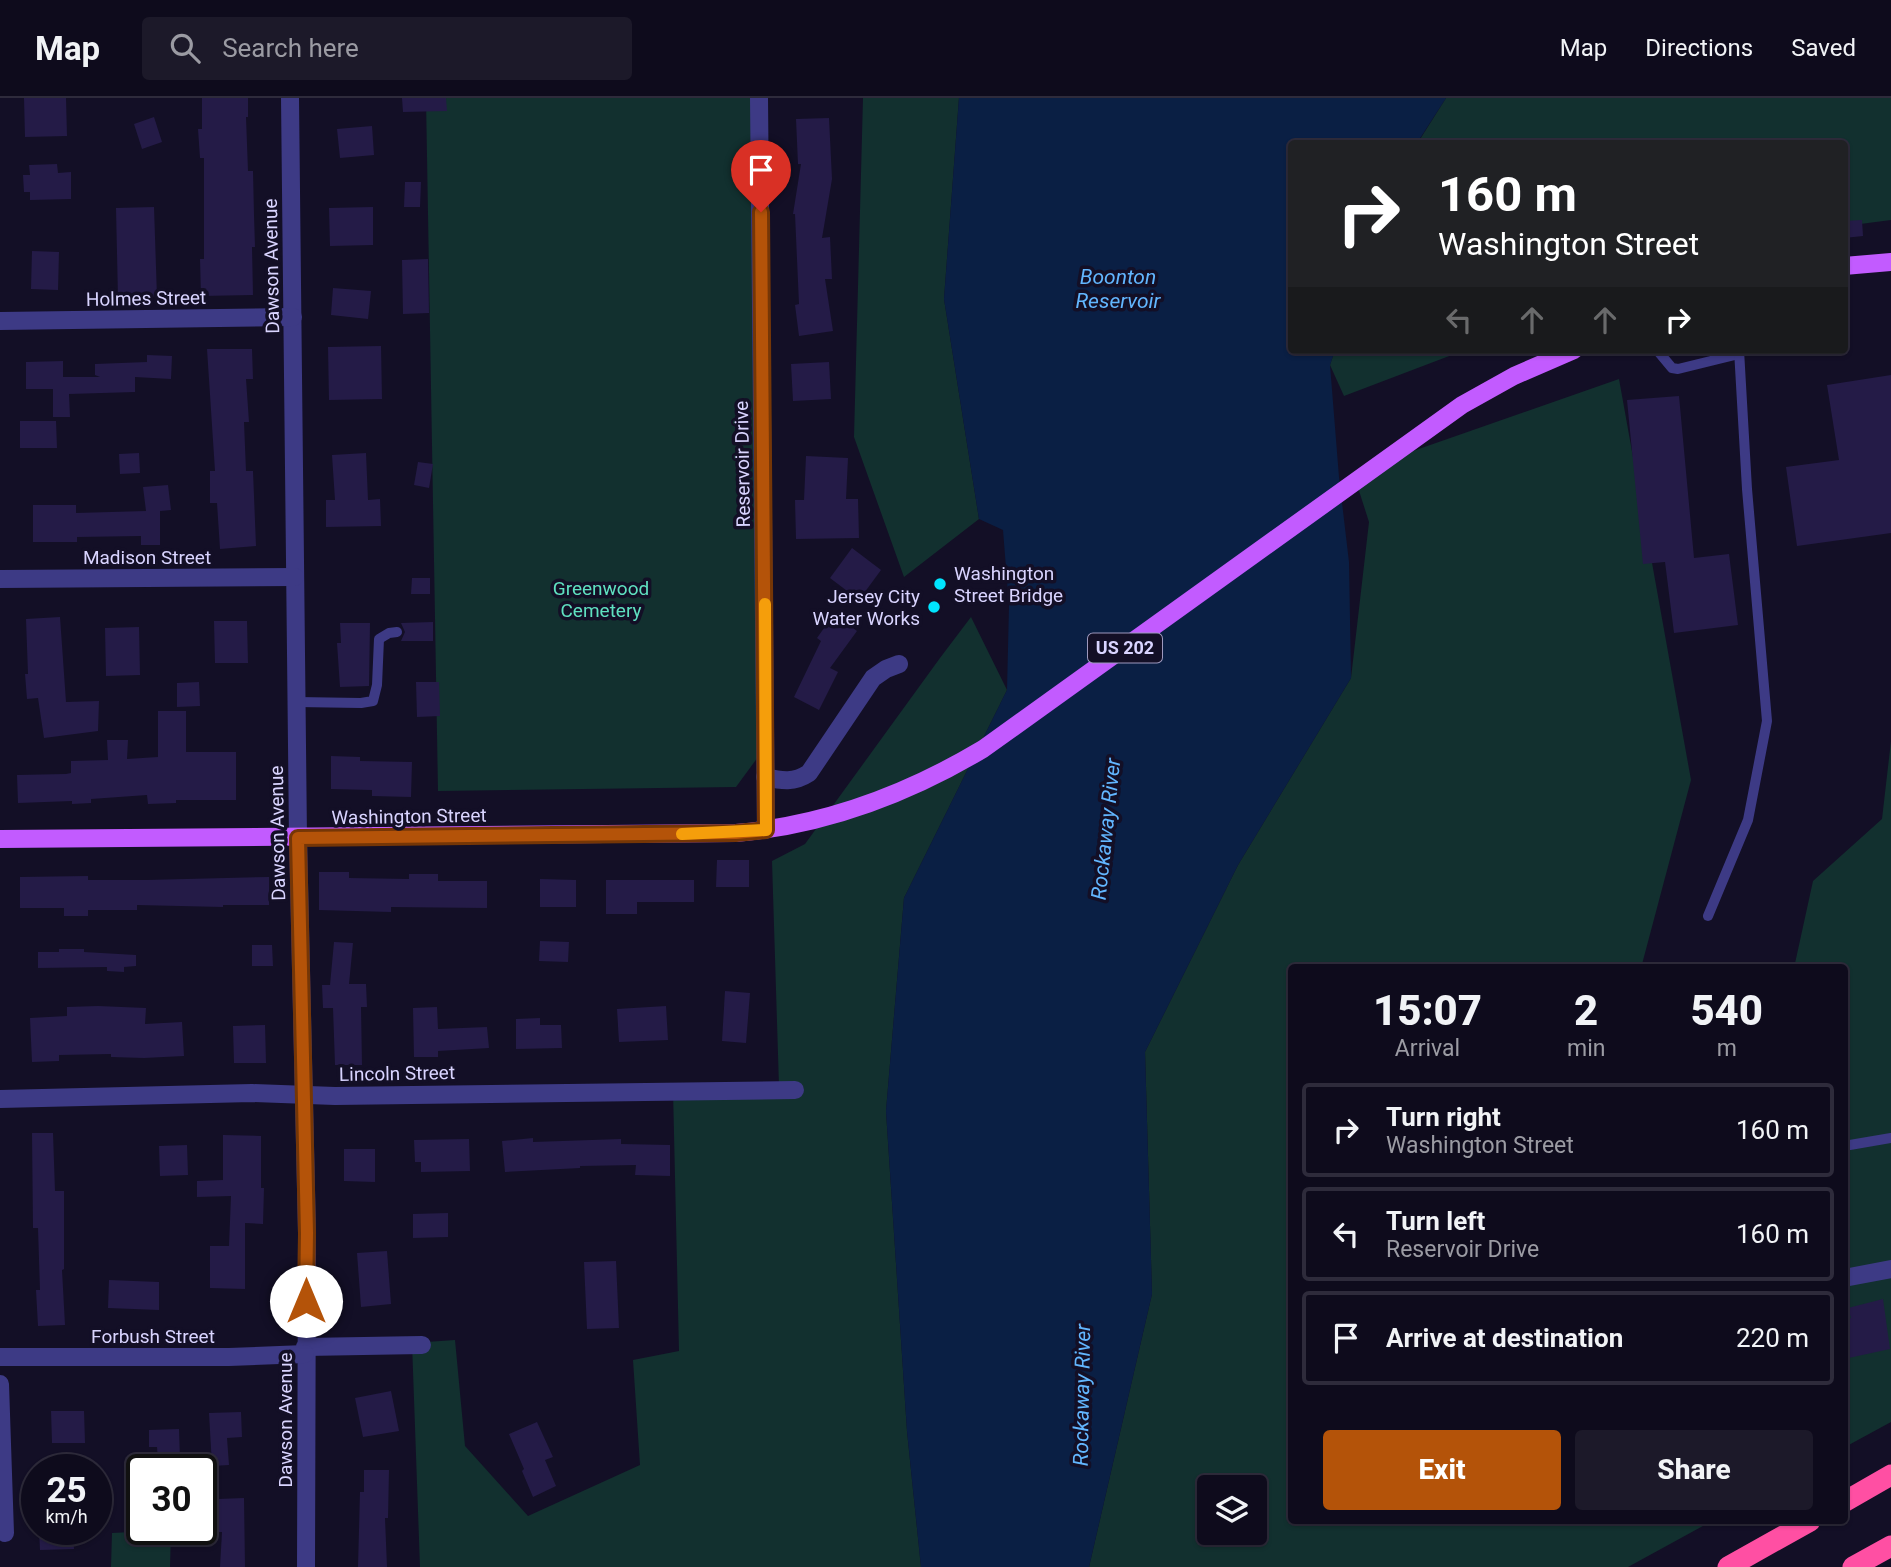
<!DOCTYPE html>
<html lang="en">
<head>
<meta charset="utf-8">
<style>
	body { margin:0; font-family:Roboto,sans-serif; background:#1c1929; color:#f1f3f6; height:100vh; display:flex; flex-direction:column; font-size:26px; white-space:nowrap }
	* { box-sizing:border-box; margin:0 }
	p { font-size:23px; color:#9b9ba3 }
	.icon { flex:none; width:38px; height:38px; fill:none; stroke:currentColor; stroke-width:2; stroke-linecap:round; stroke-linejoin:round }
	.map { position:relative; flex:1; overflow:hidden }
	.panel { position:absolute; left:1288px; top:866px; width:560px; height:560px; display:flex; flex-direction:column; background:#0e0b1c; border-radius:7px; box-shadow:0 2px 5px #0004,0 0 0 2px #2e2b3b }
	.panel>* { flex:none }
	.guide { position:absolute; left:1288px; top:42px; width:560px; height:214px; border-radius:7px; box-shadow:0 2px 5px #0004,0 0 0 2px #2e2b3b; background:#202124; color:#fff; overflow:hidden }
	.fabs { position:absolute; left:1197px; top:1377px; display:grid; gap:14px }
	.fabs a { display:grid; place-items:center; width:70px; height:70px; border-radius:7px; background:#0e0b1c; box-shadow:0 2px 5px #0004,0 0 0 2px #2e2b3b; font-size:35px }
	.speed { position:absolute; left:21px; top:1356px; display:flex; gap:14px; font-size:35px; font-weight:700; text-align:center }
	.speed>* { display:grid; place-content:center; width:91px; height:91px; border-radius:50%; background:#0e0b1c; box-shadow:0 2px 5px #0004,0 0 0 2px #2e2b3b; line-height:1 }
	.speed small { font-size:18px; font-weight:400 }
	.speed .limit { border:4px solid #111; border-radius:10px; background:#fff; color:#111 }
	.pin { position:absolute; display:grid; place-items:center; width:60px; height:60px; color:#fff; margin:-72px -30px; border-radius:50% 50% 50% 0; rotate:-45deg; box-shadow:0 0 7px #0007 }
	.pin .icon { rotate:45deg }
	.me { position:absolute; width:77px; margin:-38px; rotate:0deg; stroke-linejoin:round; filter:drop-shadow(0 0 5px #0008) }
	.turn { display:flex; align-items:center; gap:24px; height:147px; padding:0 35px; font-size:32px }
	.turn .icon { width:91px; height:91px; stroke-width:2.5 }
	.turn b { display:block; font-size:49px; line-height:60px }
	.lanes { display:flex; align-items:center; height:66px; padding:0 35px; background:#0003; justify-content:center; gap:35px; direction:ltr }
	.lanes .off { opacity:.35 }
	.eta { display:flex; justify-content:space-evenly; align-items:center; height:119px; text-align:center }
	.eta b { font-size:42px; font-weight:800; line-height:49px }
	.primary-button { display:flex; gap:14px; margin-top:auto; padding:14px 35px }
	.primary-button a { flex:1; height:80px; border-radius:7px; background:#b45309; color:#fff; font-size:28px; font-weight:800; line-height:80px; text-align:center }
	.primary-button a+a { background:#1c1929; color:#f1f3f6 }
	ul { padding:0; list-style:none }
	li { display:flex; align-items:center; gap:21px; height:94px; margin:0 14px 10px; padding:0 21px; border:4px solid #2e2b3b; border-radius:7px }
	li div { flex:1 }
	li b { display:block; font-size:26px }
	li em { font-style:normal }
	header { display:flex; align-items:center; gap:42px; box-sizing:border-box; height:98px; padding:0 35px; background:#0e0b1c; border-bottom:2px solid #2e2b3b }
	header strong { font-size:33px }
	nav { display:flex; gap:38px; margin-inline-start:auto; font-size:24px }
	.search { width:490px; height:63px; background:#1c1929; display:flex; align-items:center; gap:18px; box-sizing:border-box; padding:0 24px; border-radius:7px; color:#9b9ba3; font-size:26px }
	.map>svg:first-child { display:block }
	.green { fill:#12302f; fill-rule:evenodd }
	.water { fill:#0a1f44 }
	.building { fill:#241b47 }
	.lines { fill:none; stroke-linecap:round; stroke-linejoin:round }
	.service { stroke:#3d3a85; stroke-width:10 }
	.minor { stroke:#3d3a85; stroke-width:18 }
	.primary { stroke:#c25bff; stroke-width:18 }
	.motorway { stroke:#ff4fa3; stroke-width:21 }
	.route-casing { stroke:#753606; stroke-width:18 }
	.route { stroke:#b45309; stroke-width:12 }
	.slow { stroke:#f59e0b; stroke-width:12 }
	.poi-dot { fill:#00e5ff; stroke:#130f26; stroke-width:2.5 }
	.labels { text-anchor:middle; stroke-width:7; stroke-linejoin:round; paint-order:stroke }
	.shield { fill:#130f26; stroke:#9e99be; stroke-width:2 }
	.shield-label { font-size:18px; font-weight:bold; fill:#d9d4ff }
	.street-label { font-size:19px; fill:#d9d4ff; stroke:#130f26 }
	.poi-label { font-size:19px; fill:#d9d4ff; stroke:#130f26; text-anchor:start }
	.park-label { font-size:19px; fill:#5fe0c0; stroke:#130f26 }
	.water-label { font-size:21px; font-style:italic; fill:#62b6ff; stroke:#130f26 }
</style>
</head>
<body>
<header>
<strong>Map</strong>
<div class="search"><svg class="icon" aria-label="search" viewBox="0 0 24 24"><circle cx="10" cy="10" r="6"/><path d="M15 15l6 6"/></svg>Search here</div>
<nav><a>Map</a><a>Directions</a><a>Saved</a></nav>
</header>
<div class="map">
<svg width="1891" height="1469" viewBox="0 0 1891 1469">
	<rect width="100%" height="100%" fill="#130f26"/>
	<g class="green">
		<polygon points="426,0 757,0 769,644 736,689 438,693"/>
		<polygon points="863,0 959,0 944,201 979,421 904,479 854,339"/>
		<polygon points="1446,0 1891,0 1891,122 1845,128 1844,46 1417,46"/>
		<polygon points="1335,252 1465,252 1344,298 1330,267"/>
		<path d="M1619,281L1691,682L1641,870H1292V1423H1712L1628,1469H1089L1152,1196L1145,954L1238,767L1351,580L1369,424L1353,374ZM1209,1390H1255V1435H1209Z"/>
		<polygon points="971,519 1007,592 904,800 886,1013 907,1333 921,1469 420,1469 412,1245 455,1242 465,1348 528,1418 640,1367 633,1262 679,1253 673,992 779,988 772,763 805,746 940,560"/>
		<polygon points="1891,643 1891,1324 1845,1349 1844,870 1794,870 1813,783 1882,721"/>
		<polygon points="171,1432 170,1469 111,1469 112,1435"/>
	</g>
	<polygon class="water" points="959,0 1446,0 1417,45 1292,46 1292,252 1335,252 1330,267 1339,379 1349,464 1351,580 1238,767 1145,954 1152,1196 1089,1469 921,1469 907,1333 886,1013 904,800 1007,592 1009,508 1003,432 979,421 944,201"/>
	<g class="building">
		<polygon points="24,0 66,0 67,38 25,39"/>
		<polygon points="202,0 248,0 248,19 246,19 248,73 253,73 254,117 255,149 252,149 253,197 201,198 200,161 204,161 204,60 200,60 198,31 202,31"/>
		<polygon points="402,0 446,0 447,13 403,14"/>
		<polygon points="154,19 162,44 142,51 134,26"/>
		<polygon points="829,20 832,81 822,140 830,139 832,181 825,181 833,233 799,238 795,207 799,206 795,116 793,116 801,66 798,66 796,21"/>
		<polygon points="372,28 374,57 340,60 337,31"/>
		<polygon points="57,66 58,75 71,74 71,101 30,102 30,94 24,94 23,77 30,77 29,67"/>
		<polygon points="405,84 421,84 420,109 404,109"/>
		<polygon points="154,109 157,199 118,200 116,110"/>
		<polygon points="373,109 373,147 330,148 329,110"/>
		<polygon points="1862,122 1863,138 1844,140 1844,123"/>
		<polygon points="32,153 59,154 58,192 31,191"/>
		<polygon points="428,161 429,215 403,216 402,162"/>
		<polygon points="333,190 371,193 368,221 331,217"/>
		<polygon points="381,248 382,301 329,302 328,249"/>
		<polygon points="207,251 252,251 253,281 246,281 249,324 244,324 246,373 253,373 256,448 220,451 217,405 210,405 210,373 215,373"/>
		<polygon points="147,257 172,258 171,281 135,279 135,294 69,296 70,319 53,319 53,291 26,291 26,264 63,263 63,279 100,279 95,277 95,266 147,264"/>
		<polygon points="829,264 831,301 793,303 791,266"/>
		<polygon points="1891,277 1891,435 1797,448 1786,369 1839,362 1827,287"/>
		<polygon points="1679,298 1694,460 1729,456 1738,527 1674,535 1665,464 1643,466 1627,302"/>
		<polygon points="20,323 56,323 57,350 20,350"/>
		<polygon points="139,355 140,375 120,376 119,356"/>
		<polygon points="366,355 368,402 380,401 381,428 326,429 326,402 335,402 332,357"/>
		<polygon points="806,358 848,360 846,401 858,401 859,440 796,441 795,402 804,402"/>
		<polygon points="418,364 433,366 429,390 414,387"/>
		<polygon points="168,387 171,412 160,413 160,447 141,447 141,438 77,439 77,444 33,444 33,407 76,407 76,415 146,413 143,389"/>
		<polygon points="852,450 881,472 859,502 830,480"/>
		<polygon points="412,480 430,480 430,496 411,496"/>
		<polygon points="834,516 857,533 830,570 838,574 819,612 794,599 821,543 817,540"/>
		<polygon points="60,519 66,604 99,603 98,633 44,640 38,600 27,601 25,576 28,576 26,521"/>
		<polygon points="214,523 247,523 248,565 215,565"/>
		<polygon points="433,524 433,543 401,543 405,534 401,525"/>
		<polygon points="340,525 370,525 369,588 340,589 337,545 341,545"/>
		<polygon points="139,529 140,577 106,578 105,530"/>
		<polygon points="199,584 200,608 177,609 177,585"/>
		<polygon points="416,584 439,584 440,618 417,619"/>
		<polygon points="158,613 186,613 186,654 236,654 236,702 176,702 176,705 148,706 147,697 91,701 91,705 72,706 72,703 18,705 17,677 66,676 71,675 71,663 108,662 107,642 128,642 127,661 158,659"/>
		<polygon points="331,658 360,659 360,663 412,664 411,699 372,698 372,692 331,691"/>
		<polygon points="717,762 749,762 749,789 716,789"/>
		<polygon points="319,774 349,774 349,780 409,781 409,776 438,776 438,783 487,783 487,810 391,809 391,814 319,812"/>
		<polygon points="88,778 88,782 146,782 269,779 269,807 223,807 223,809 137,807 137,812 88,812 88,818 64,818 64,810 20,810 20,779"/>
		<polygon points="540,781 576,782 576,809 540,809"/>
		<polygon points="606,782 694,782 694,804 637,804 637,816 606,816"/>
		<polygon points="540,843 569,844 568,864 539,863"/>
		<polygon points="334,844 353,845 349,886 366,886 367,909 361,909 362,967 335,967 333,910 323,910 322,887 330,887"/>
		<polygon points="252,847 272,847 273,868 252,868"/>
		<polygon points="59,851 84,851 84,854 136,857 136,868 124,869 124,874 107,873 107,869 38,870 38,854 59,854"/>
		<polygon points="725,893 750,895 746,945 722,943"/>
		<polygon points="98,908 146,910 145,926 182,924 184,958 144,960 111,959 111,956 59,957 59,963 32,964 30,920 67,918 67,909"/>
		<polygon points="666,908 668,942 619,944 617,911"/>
		<polygon points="437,909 438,931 487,929 489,950 438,953 438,959 414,959 413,910"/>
		<polygon points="540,920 540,927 561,927 562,950 516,951 516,921"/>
		<polygon points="265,927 266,965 234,965 233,928"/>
		<polygon points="32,1035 53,1035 55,1093 64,1093 64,1171 62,1172 65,1227 38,1228 36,1192 40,1192 38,1130 33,1130"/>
		<polygon points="223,1037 261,1038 261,1090 264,1090 263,1126 245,1125 245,1191 210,1190 210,1148 229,1148 231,1098 197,1099 197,1083 223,1082"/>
		<polygon points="533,1040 533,1044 621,1041 621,1046 670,1047 670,1078 635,1077 636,1067 580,1068 580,1070 505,1074 502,1043"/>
		<polygon points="469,1041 470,1073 421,1074 421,1064 415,1064 414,1042"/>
		<polygon points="187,1047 188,1077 160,1078 159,1048"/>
		<polygon points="344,1051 375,1051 375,1084 344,1083"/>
		<polygon points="448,1115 448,1139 413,1140 413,1116"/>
		<polygon points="387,1153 391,1206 361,1209 357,1155"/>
		<polygon points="616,1163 619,1230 587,1231 584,1164"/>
		<polygon points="109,1182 159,1184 159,1212 108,1210"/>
		<polygon points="1883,1201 1890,1251 1844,1261 1844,1222 1851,1220 1848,1210"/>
		<polygon points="391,1293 399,1333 363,1339 355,1300"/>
		<polygon points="51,1313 84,1313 85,1345 52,1345"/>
		<polygon points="241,1314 242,1339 227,1340 229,1367 212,1368 209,1315"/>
		<polygon points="537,1324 553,1359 545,1362 556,1388 533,1399 522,1373 524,1371 509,1336"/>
		<polygon points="179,1331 180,1361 158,1362 157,1349 149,1349 149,1332"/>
		<polygon points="364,1372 389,1372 388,1420 385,1420 387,1469 358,1469 360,1394 364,1394"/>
		<polygon points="96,1395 113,1400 109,1415 96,1412"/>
		<polygon points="244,1400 245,1469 220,1469 222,1434 218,1434 218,1401"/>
		<polygon points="39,1432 73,1432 74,1451 40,1452"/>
	</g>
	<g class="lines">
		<g class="service">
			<polyline points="1657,252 1672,270 1678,271 1739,256"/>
			<polyline points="297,604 361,605 373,603 377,587 379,541 389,535 397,534"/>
			<polyline points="1708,818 1748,722 1767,623 1747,391 1739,252"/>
			<polyline points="1844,1048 1891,1040"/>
		</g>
		<g class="minor">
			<polyline points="290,0 298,740 307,1135 306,1469"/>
			<polyline points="759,0 766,732"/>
			<polyline points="0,223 293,219"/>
			<polyline points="0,481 295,479"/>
			<path d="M765,679C782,683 794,685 809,675L873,580L886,571L899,566"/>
			<polyline points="0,1001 252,995 335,998 795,992"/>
			<polyline points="1844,1180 1891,1171"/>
			<polyline points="305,1249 422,1247"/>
			<polyline points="0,1259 229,1259 305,1256"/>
			<polyline points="0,1286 5,1435"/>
		</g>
		<g class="primary">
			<polyline points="1844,168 1891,164"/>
			<path d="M0,741L736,735C826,727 906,697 983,651L1462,307L1514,278L1574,252"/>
		</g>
		<g class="motorway">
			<polyline points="1844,1404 1891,1377"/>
			<polyline points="1728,1469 1810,1423"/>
			<polyline points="1853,1469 1891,1448"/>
		</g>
	</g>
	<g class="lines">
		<defs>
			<polyline id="route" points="306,1203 307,1135 298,740 736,735 766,732 761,114"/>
		</defs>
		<use href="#route" class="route-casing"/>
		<use href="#route" class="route"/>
		<polyline class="slow" points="682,736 766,732 765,506"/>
	</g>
	<g class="poi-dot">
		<circle cx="940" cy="486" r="7"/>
		<circle cx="934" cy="509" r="7"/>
	</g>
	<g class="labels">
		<rect class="shield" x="1088" y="535.5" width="74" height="29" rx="5"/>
		<g class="shield-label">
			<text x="1125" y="556">US 202</text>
		</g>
		<g class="street-label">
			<text transform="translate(271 168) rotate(-91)" y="7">Dawson Avenue</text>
			<text transform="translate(146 200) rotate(-1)" y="7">Holmes Street</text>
			<text transform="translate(742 366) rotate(-91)" y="7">Reservoir Drive</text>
			<text x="147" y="466">Madison Street</text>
			<text transform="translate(409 718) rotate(-1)" y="7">Washington Street</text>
			<text transform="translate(277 735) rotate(-91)" y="7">Dawson Avenue</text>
			<text transform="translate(397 975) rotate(-1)" y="7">Lincoln Street</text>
			<text x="153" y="1245">Forbush Street</text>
			<text transform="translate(285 1322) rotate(-90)" y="7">Dawson Avenue</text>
		</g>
		<g class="poi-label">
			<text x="954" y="482">Washington<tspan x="954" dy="22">Street Bridge</tspan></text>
			<text x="920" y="505" text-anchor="end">Jersey City<tspan x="920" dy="22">Water Works</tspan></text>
		</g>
		<g class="park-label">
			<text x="601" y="497">Greenwood<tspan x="601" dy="22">Cemetery</tspan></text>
		</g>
		<g class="water-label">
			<text x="1118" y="186">Boonton<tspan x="1118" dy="24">Reservoir</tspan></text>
			<text transform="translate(1106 731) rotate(-84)" y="7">Rockaway River</text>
			<text transform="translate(1082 1297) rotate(-89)" y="7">Rockaway River</text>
		</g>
	</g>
</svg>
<div class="fabs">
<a><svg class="icon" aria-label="layers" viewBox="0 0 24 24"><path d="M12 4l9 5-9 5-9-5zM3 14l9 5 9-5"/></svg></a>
</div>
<div class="speed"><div>25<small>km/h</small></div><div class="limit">30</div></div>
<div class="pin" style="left:761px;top:114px;background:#d93025"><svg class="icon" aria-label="arrive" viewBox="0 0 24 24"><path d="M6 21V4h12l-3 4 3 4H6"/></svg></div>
<svg class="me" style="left:306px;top:1203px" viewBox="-20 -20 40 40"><circle r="19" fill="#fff"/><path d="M0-13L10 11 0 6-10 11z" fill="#b45309"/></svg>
<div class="guide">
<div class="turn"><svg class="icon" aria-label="right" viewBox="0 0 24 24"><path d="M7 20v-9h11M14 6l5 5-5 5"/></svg><div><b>160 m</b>Washington Street</div></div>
<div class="lanes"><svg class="icon off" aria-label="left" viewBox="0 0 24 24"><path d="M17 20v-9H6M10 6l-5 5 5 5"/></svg><svg class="icon off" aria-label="ahead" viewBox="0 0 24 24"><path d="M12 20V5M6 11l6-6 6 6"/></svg><svg class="icon off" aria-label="ahead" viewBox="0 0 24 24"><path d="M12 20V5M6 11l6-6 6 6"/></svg><svg class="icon" aria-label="right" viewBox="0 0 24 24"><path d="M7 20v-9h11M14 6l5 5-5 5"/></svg></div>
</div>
<section class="panel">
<div class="eta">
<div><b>15:07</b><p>Arrival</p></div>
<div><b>2</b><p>min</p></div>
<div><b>540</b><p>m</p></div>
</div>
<ul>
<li><svg class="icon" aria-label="right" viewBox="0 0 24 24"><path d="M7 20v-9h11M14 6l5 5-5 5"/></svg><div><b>Turn right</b><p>Washington Street</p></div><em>160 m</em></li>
<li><svg class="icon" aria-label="left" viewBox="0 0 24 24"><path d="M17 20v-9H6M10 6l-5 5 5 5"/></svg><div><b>Turn left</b><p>Reservoir Drive</p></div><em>160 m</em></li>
<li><svg class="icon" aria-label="arrive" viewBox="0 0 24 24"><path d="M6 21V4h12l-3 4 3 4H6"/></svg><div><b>Arrive at destination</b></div><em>220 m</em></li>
</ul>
<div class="primary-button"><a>Exit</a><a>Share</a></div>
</section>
</div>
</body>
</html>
